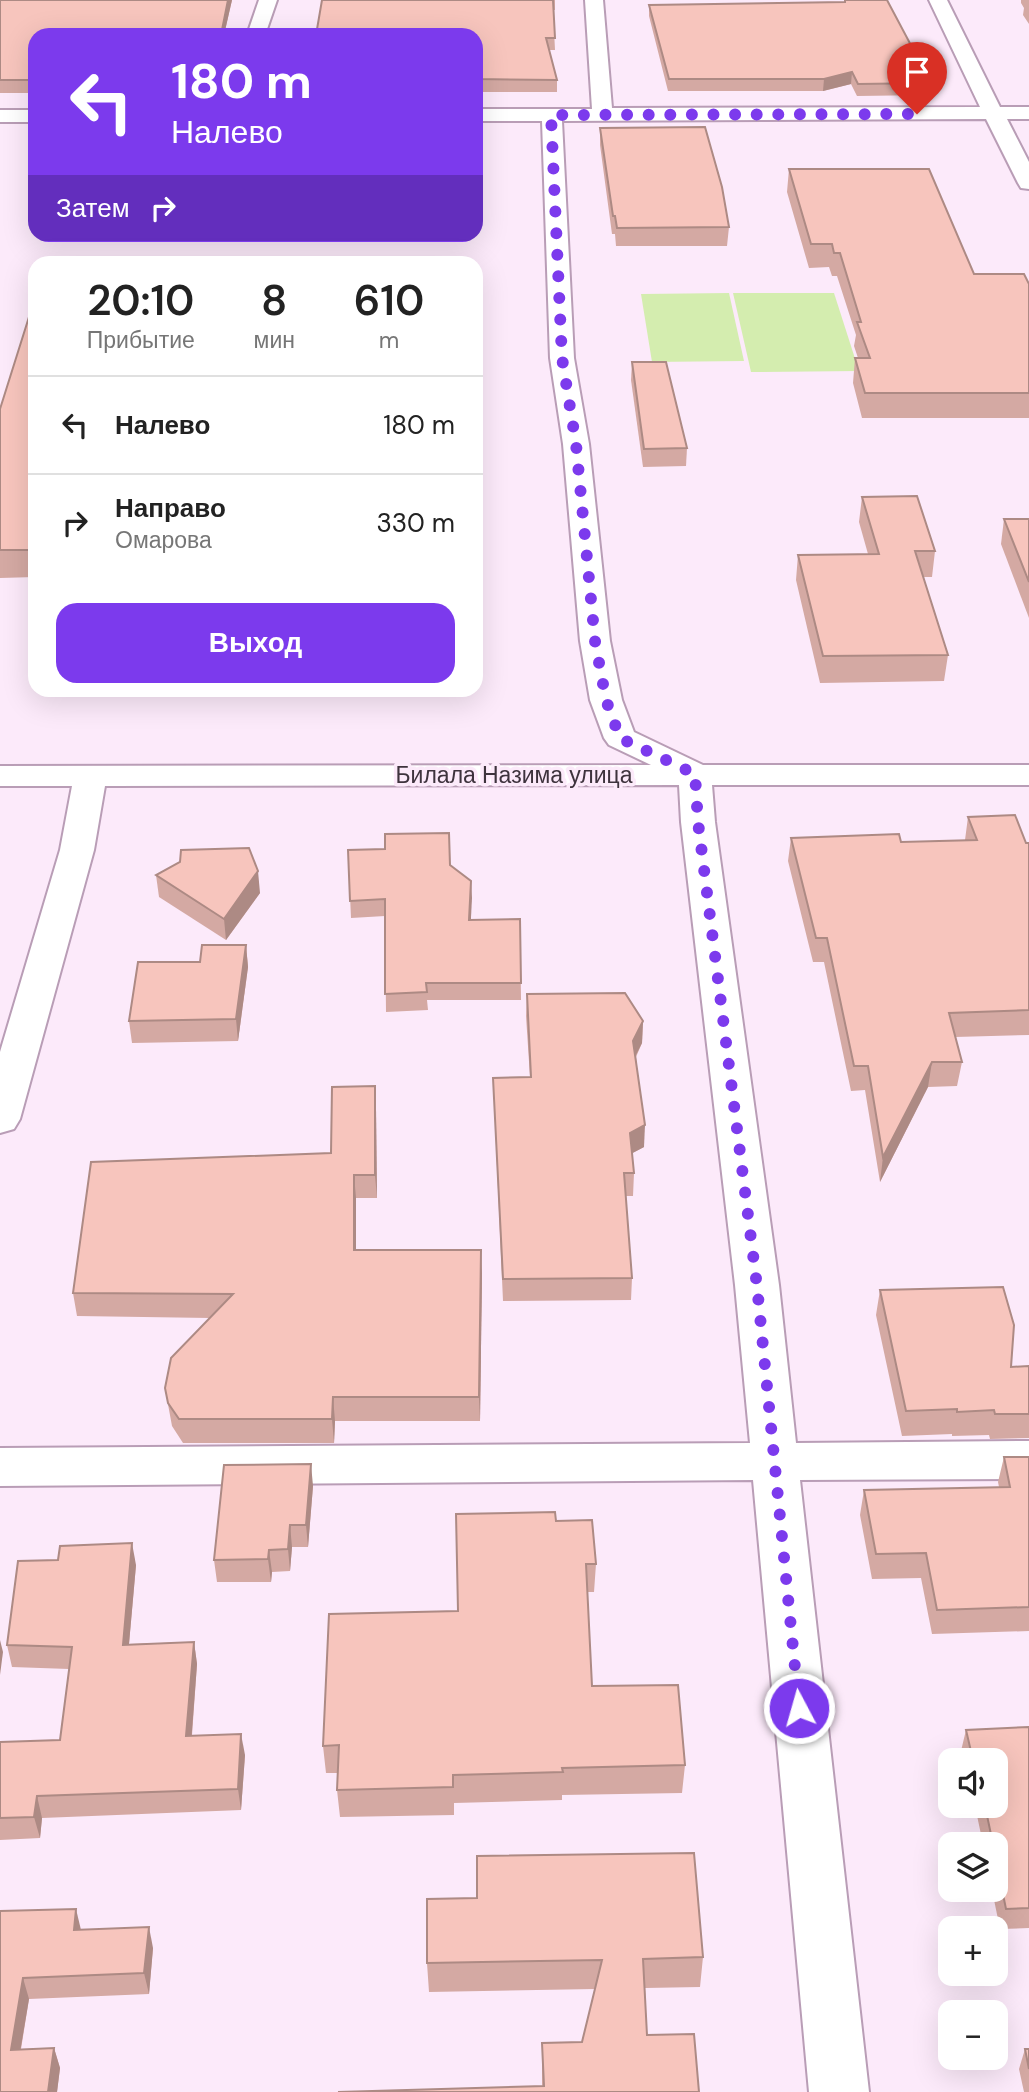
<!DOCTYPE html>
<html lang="ru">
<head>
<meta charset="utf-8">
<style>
	body { margin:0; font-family:"DM Sans",sans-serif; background:#f2f2f2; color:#222; height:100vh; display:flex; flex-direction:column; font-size:26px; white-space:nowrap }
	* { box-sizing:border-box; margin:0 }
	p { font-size:23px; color:#767676 }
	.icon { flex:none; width:38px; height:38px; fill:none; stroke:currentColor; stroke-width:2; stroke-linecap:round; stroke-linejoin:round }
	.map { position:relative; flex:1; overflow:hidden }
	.panel { position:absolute; left:28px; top:256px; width:455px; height:441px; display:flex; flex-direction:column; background:#fff; border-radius:21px; box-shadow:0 7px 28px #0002 }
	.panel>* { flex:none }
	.top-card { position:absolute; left:28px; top:28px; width:455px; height:214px; border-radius:21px; box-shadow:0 7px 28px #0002; background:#7c3aed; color:#fff; overflow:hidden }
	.controls { position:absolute; left:938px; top:1748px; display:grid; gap:14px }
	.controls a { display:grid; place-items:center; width:70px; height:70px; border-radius:14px; background:#fff; box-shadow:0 7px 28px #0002; font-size:35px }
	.pin { position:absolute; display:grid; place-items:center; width:60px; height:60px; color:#fff; margin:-72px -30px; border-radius:50% 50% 50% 0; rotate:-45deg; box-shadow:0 0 7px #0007 }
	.pin .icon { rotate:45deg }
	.me { position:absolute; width:77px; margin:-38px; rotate:354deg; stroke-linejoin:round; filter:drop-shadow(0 0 5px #0008) }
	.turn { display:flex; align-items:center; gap:24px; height:147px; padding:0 28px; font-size:32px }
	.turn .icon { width:91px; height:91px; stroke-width:2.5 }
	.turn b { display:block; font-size:49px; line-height:60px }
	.then { display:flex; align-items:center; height:66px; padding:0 28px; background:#0003; gap:14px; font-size:26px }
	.eta { display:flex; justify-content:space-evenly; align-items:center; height:119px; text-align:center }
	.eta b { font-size:42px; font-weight:600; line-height:49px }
	.action { display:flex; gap:14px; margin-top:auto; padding:14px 28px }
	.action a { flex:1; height:80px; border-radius:21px; background:#7c3aed; color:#fff; font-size:28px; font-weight:600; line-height:80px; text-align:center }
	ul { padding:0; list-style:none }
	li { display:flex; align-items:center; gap:21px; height:98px; padding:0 28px; border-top:2px solid #e0e0e0 }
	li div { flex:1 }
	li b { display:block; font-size:26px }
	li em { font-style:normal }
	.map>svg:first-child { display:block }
	.green { fill:#d4edaf }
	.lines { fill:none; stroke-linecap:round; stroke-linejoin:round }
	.minor-casing { stroke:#b99db6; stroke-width:4 }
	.minor { fill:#fff; fill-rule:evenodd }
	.wall { fill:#d4a9a3 }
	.shaded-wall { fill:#ad8a84 }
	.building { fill:#f7c5bd; stroke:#ad8a84; stroke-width:2 }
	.route { stroke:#7c3aed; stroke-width:12; stroke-dasharray:0 21.6 }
	.labels { text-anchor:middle; stroke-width:7; stroke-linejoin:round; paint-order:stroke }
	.street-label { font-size:23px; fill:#3e333d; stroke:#fceafa }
</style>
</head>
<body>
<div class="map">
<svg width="1029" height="2092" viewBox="0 0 1029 2092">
	<rect width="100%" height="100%" fill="#fceafa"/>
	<g class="green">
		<polygon points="729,293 744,361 652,362 641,294"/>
		<polygon points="733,293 834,293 859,371 751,372"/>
	</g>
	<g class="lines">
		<defs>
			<g id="minor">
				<polygon points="259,0 277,0 265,35 247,35"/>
				<polygon points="585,0 603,0 612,108 980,107 929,0 947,0 1000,107 1029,107 1029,119 1007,119 1029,162 1029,189 1021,188 1018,183 986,119 562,121 574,358 589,444 610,641 622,700 634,732 703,765 1029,765 1029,785 712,785 715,822 779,1285 796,1443 1029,1441 1029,1479 800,1480 869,2092 809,2092 753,1480 0,1486 0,1448 750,1443 735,1285 681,822 679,785 105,786 94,850 20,1119 14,1129 0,1133 0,1052 60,850 72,786 0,786 0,766 651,765 609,745 604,738 590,700 580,641 563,444 550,358 542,121 476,121 476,109 592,109"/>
				<rect x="0" y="110" width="35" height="12"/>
			</g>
		</defs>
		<use href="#minor" class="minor-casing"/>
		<use href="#minor" class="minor"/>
	</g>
	<g class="wall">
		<polygon points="0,0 232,0 224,35 35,35 35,93 0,93"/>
		<polygon points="322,0 555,0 555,10 553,10 555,50 549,50 557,80 557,92 476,92 476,35"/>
		<polygon points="844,0 887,0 931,83 929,95 857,96 851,84 823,91 668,91 649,16 649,5 844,2"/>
		<polygon points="1021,0 1029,0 1029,24 1023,15 1024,8 1021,3"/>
		<polygon points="600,128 729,227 727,246 616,246 615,234 612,234 600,145"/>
		<polygon points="789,169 974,274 1029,284 1029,418 862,418 853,383 855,358 858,358 854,346 856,335 837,276 832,276 829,267 809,268 787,192"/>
		<polygon points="35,301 35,577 0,578 0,409"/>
		<polygon points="632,362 687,448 686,466 643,467 631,380"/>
		<polygon points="862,497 935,551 932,577 923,577 948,655 944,681 820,683 796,580 798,555 868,554 859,522"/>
		<polygon points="1004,519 1029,519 1029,618 1001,544"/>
		<polygon points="968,817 1026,843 1029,843 1029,1035 955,1037 962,1062 957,1086 928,1087 880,1182 865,1090 851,1091 824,962 813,962 788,861 791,838 901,842 965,840"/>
		<polygon points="348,850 450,865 471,881 471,920 520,919 521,1000 427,1000 428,1010 386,1012 385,916 351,918"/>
		<polygon points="156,875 260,893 226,940 159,897"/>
		<polygon points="246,945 248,967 238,1041 132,1043 129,1021 200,962"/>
		<polygon points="527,994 643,1021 642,1043 636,1057 644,1147 632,1153 634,1173 633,1196 626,1196 632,1278 631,1300 503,1301 493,1078 530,1077 526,1016"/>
		<polygon points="376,1109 377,1198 356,1198 356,1250 482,1273 480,1421 335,1421 334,1443 183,1443 172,1426 165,1388 210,1318 77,1316 73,1293 331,1153"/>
		<polygon points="880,1290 1011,1367 1029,1366 1029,1438 990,1439 989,1435 952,1436 952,1434 902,1436 876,1315"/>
		<polygon points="1004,1457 1029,1457 1029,1631 932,1634 921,1578 872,1579 860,1515 864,1490 999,1487 998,1482"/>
		<polygon points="313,1486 308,1547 292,1547 290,1571 272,1572 271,1582 217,1582 214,1560"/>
		<polygon points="556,1521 596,1564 594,1592 587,1592 592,1686 685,1765 682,1793 562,1795 562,1800 454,1803 454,1815 340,1817 337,1790 338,1773 326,1773 323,1746 458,1611"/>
		<polygon points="136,1565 129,1644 194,1642 197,1664 192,1735 245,1755 241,1810 42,1818 40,1838 0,1840 0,1742 60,1740 69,1669 12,1667 7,1645"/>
		<polygon points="1029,1727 1029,1928 1000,1929 992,1890 996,1890 996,1844 983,1844 975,1806 996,1806 996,1760 963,1760 961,1751 966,1730"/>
		<polygon points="0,1911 81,1929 153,1948 149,1994 29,1999 21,2049 54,2048 60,2068 57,2092 0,2092"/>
		<polygon points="703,1957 700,1987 645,1988 647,2035 542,2086 542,2043 582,2042 595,1989 429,1992 427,1963"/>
		<polygon points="1025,2049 1029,2049 1029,2092 1024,2092 1019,2069"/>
	</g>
	<g class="shaded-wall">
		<polygon points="228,0 232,0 224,35 221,35"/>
		<polygon points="852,72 851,84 823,91 824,79"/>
		<polygon points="258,871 260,893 226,940 224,919"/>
		<polygon points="471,881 472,898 470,937 469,920"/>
		<polygon points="246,945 248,967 238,1041 236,1019"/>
		<polygon points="643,1021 642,1043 632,1063 633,1041"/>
		<polygon points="932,1062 928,1087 880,1182 883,1157"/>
		<polygon points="375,1086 376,1109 377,1198 375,1175"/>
		<polygon points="645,1125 644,1147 629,1155 630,1133"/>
		<polygon points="354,1175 356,1198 356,1274 354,1250"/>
		<polygon points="481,1250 482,1273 480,1421 479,1397"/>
		<polygon points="333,1397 335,1421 334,1443 332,1419"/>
		<polygon points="311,1464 313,1486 308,1547 306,1525"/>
		<polygon points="290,1525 292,1547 290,1571 288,1549"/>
		<polygon points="132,1543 136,1565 127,1666 123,1645"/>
		<polygon points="269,1550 272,1572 271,1582 268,1559"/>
		<polygon points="0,1640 3,1652 0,1675"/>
		<polygon points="194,1642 197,1664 190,1757 186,1736"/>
		<polygon points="241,1734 245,1755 241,1810 238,1789"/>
		<polygon points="37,1796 42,1818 40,1838 34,1817"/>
		<polygon points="76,1909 81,1930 74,1930"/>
		<polygon points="149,1927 153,1948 149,1994 144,1973"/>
		<polygon points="23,1978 29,1999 17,2070 11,2050"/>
		<polygon points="54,2048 60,2068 57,2092 48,2092"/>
	</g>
	<g class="building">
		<polygon points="0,0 228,0 221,35 35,35 35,80 0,80"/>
		<polygon points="322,0 553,0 555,38 546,38 557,80 476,79 476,35 316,35"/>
		<polygon points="845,0 887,0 931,83 858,84 852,72 824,79 669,79 649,5 845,2"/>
		<polygon points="705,127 722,187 729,227 617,228 615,216 613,216 600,128"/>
		<polygon points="789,169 929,169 974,274 1024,274 1029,284 1029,393 865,393 855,358 870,358 857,322 861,322 840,253 834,253 832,244 811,244"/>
		<polygon points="34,301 35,550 0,550 0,409"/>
		<polygon points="632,362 666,362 687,448 644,449"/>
		<polygon points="917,496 935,551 915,551 948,655 823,656 798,555 879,554 862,497"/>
		<polygon points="1004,519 1029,519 1029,582"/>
		<polygon points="1015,815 1026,843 1029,843 1029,1010 949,1013 962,1062 932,1062 883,1157 868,1066 854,1066 827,938 816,938 791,838 899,834 901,842 977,840 968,817"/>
		<polygon points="449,833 450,865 471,881 469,920 520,919 521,983 426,983 427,992 385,994 385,899 350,901 348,850 385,849 385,834"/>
		<polygon points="249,848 258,871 224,919 156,875 180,862 181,850"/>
		<polygon points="202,945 246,945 236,1019 129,1021 138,962 200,962"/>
		<polygon points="625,993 643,1021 633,1041 645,1125 630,1133 634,1173 624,1173 632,1278 503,1279 493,1078 531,1077 527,994"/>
		<polygon points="375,1086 375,1175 354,1175 354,1250 481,1250 479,1397 333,1397 332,1419 179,1419 168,1403 165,1388 171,1358 233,1294 73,1293 91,1162 331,1153 332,1087"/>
		<polygon points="1003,1287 1014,1325 1011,1367 1029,1366 1029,1414 995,1414 994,1410 957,1412 957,1409 906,1411 880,1290"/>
		<polygon points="1004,1457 1029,1457 1029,1607 937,1610 926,1553 876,1554 864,1490 1010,1487"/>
		<polygon points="311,1464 306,1525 290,1525 288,1549 269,1550 268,1559 214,1560 224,1465"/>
		<polygon points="555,1512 556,1521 592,1520 596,1564 586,1564 592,1686 678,1685 685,1765 562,1768 563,1772 453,1775 453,1787 337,1790 339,1745 323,1746 329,1614 458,1611 456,1514"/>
		<polygon points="132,1543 123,1645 194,1642 186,1736 241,1734 238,1789 37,1796 34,1817 0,1818 0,1742 60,1740 72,1647 7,1645 18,1561 58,1560 60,1546"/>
		<polygon points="1029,1727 1029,1908 1006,1909 996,1860 996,1844 993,1844 985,1806 996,1806 996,1760 973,1760 966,1730"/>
		<polygon points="694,1853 703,1957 643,1959 647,2035 694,2034 699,2092 338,2092 544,2086 542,2043 582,2042 602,1960 427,1963 427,1899 477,1898 477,1856"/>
		<polygon points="76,1909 74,1930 149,1927 144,1973 23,1978 11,2050 54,2048 48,2092 0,2092 0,1911"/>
		<polygon points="1025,2049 1029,2049 1029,2069"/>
	</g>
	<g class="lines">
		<polyline class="route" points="799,1708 757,1286 698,822 695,774 620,738 606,700 595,641 576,444 562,358 551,115 917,114"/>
	</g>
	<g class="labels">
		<g class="street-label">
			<text x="514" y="783">Билала Назима улица</text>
		</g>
	</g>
</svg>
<div class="controls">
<a><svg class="icon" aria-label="sound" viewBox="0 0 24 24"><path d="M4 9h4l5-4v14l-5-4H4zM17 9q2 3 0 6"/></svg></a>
<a><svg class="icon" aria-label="layers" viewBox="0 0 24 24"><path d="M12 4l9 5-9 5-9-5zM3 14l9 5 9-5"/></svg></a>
<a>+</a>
<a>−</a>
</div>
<div class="pin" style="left:917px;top:114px;background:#d93025"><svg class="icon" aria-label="arrive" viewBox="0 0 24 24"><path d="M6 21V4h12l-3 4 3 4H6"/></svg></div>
<svg class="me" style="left:799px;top:1708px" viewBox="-20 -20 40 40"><circle r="17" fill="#7c3aed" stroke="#fff" stroke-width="3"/><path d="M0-11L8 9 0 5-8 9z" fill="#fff"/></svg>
<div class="top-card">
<div class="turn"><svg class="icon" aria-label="left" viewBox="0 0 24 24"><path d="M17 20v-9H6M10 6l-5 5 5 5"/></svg><div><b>180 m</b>Налево</div></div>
<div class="then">Затем<svg class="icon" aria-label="right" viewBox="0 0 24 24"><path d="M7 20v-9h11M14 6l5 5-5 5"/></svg></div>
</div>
<section class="panel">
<div class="eta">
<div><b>20:10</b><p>Прибытие</p></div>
<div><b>8</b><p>мин</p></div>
<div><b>610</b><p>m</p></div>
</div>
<ul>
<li><svg class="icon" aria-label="left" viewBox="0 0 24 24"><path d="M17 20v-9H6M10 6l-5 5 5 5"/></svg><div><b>Налево</b></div><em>180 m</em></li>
<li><svg class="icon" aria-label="right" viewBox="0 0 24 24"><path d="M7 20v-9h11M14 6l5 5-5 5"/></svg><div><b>Направо</b><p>Омарова</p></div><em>330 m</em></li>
</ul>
<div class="action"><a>Выход</a></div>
</section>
</div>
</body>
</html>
